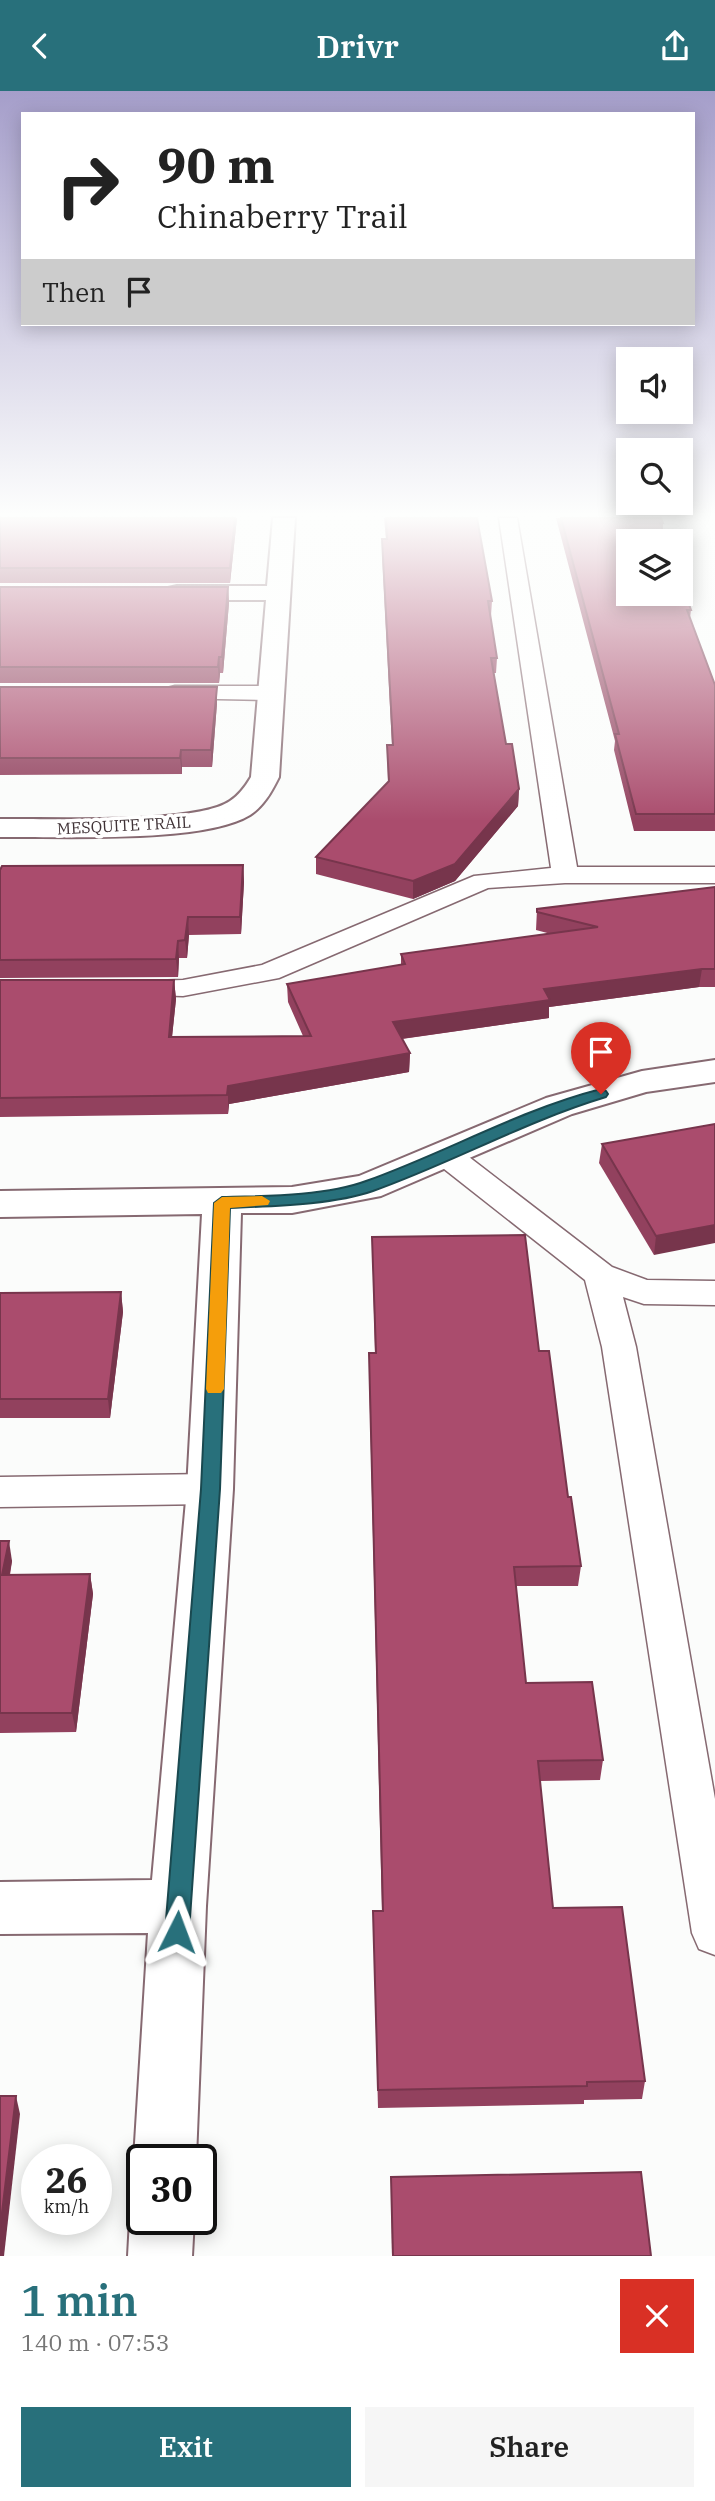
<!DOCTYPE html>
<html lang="en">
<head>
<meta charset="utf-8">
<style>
	body { margin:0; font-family:"IBM Plex Serif",serif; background:#f6f6f6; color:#222; height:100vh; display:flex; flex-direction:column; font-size:26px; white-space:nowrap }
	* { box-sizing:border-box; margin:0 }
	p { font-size:23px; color:#767676 }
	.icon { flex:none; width:38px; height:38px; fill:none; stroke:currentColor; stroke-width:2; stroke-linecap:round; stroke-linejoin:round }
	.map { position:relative; height:2165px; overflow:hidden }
	.panel { display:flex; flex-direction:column; background:#fff; flex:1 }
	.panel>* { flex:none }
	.top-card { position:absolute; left:21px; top:21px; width:674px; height:214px; border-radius:0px; box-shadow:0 4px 18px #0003; background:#fff; color:#222; overflow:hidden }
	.fabs { position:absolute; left:616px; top:256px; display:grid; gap:14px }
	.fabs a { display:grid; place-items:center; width:77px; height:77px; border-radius:0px; background:#fff; box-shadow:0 4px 18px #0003; font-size:35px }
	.speed { position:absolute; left:21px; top:2053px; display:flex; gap:14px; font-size:35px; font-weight:700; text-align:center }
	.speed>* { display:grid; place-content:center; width:91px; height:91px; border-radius:50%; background:#fff; box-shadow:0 4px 18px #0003; line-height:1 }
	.speed small { font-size:18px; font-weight:400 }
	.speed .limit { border:4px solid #111; border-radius:10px; background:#fff; color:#111 }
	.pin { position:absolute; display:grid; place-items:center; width:60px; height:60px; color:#fff; margin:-72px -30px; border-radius:50% 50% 50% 0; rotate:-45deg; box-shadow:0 0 7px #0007 }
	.pin .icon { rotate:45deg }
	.me { position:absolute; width:77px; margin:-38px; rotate:3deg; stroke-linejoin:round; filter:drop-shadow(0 0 5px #0008) }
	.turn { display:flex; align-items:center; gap:24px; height:147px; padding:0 21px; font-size:32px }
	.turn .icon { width:91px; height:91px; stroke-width:2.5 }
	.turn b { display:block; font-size:49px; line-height:60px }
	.then { display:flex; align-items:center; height:66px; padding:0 21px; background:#0003; gap:14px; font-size:26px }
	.round { display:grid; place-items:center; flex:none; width:74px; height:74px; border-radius:0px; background:#f6f6f6 }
	.head { display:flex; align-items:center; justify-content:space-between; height:119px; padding:0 21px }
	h1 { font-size:42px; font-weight:600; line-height:52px; color:#28707b }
	.action { display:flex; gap:14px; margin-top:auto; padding:14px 21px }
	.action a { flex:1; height:80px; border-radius:0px; background:#28707b; color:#fff; font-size:28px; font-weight:600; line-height:80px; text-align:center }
	.action a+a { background:#f6f6f6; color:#222 }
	header { display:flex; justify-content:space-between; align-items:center; height:91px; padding:0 21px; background:#28707b; color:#fff; font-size:32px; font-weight:600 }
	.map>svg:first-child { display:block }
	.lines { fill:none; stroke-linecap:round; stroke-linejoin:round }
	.lane-casing { stroke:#866971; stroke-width:3 }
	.street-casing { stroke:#866971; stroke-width:4 }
	.lane { fill:#fff; fill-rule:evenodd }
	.street { fill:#fff; fill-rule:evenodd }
	.wall { fill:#92415e }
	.shaded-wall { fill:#77354c }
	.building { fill:#aa4c6d; stroke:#77354c; stroke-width:2 }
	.route { fill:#28707b; stroke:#1a4950; stroke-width:2 }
	.slow { fill:#f59e0b }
	.labels { text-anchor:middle; stroke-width:7; stroke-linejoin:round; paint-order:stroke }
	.far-street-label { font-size:16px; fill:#3f3236; stroke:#fff }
</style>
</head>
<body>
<header><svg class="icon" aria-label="back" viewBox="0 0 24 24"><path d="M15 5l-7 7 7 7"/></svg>Drivr<svg class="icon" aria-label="share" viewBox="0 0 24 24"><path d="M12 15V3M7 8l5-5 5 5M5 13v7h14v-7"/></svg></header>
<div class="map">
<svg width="715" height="2165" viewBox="0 0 715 2165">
	<rect width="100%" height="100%" fill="#fbfcfb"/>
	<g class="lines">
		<defs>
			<g id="lane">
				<polygon points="499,427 517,427 577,776 715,776 715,792 565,792 488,797 279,887 183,905 121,903 117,897 121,891 183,889 262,874 474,785 551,777"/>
				<polygon points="175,595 271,595 279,597 282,602 279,607 271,609 167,607 164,602 167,597"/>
				<polygon points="445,1053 456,1056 612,1176 647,1189 715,1190 715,1214 644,1213 623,1206 636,1256 715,1708 715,1864 699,1858 692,1842 602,1256 585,1189 434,1070 429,1063 434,1056"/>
				<polygon points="210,1383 223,1388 229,1398 223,1408 210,1413 0,1416 0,1386"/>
			</g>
			<g id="street">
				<path d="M273,427H295L279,686C272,700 264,715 250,724C203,753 59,745 0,746V728C48,727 195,734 230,710C239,704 245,696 251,686L266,509H177L168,507L165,502L168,497L177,495H267Z"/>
				<polygon points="715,969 715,991 646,1001 572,1023 381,1105 292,1122 241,1122 233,1398 206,1815 196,2068 142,2068 142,2087 134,2068 148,1842 0,1843 0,1791 152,1789 187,1398 202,1123 0,1126 0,1100 292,1096 359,1085 546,1007 642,980"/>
				<polygon points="139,2105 142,2105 142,2128 194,2128 192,2165 128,2165 130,2128"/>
			</g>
		</defs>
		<use href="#lane" class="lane-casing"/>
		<use href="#street" class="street-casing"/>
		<use href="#lane" class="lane"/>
		<use href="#street" class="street"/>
	</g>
	<g class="wall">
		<polygon points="0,427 237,427 230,492 0,492"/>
		<polygon points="384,427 477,427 492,510 491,525 490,525 497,567 496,582 494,582 506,653 519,698 518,715 455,790 413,808 316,783 316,766 388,691 387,654 392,654 382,463 382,448 386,448"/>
		<polygon points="556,427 661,427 663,432 663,441 691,519 690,527 715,594 715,740 634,740 614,659 615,650"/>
		<polygon points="0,496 228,496 229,512 223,582 220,582 219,592 0,592"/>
		<polygon points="0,596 217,596 217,612 212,676 182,676 182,683 0,684"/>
		<polygon points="243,774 244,791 241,843 189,844 187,867 179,867 178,886 0,887 0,779"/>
		<polygon points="715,796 715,896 699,896 549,916 549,927 402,948 410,962 409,981 229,1013 228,1023 0,1026 0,889 174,889 176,908 172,946 303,945 288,911 287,893 401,874 401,863 551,843 536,839 537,818"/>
		<polygon points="715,1033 654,1164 599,1072 602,1053"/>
		<polygon points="372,1146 539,1260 581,1475 578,1495 516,1495 526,1592 603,1669 600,1689 540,1690 553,1817 645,1990 642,2008 584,2009 584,2013 378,2017 373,1820 382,1820 369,1282 369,1262 375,1262"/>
		<polygon points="121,1201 123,1221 110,1327 0,1327 0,1202"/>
		<polygon points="0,1450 12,1470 10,1484 90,1483 93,1503 76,1641 0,1642"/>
		<polygon points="391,2086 651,2165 392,2165"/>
	</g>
	<g class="shaded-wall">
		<polygon points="235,427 237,427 230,492 230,477"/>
		<polygon points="228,496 229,512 223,582 222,566"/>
		<polygon points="219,566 220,582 219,592 218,576"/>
		<polygon points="217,596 217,612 212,676 211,659"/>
		<polygon points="181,659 182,676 182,683 180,667"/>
		<polygon points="519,698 518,715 455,790 413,808 413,790"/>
		<polygon points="243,774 244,791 241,843 240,826"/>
		<polygon points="188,826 189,844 187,867 185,849"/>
		<polygon points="178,850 179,867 178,886 176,868"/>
		<polygon points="702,878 699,896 549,916 549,927 393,949 393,931 544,898"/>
		<polygon points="174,889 176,908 170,965 169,946"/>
		<polygon points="410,962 409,981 229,1013 228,1023 228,995"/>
		<polygon points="715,1134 715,1152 654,1164 656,1145"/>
		<polygon points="121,1201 123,1221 110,1327 108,1308"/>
		<polygon points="9,1450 12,1470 6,1503 2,1484"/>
		<polygon points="90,1483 93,1503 76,1641 72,1622"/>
		<polygon points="16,2005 20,2023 4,2165 0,2165 0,2138"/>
	</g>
	<g class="building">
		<polygon points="0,427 235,427 230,477 0,477"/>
		<polygon points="386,427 477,427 492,510 488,510 497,567 491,567 506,653 512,653 519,698 455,773 413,790 316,766 389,690 387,654 393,654 382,448 387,448"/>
		<polygon points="561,427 661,427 663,432 660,432 666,450 628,450 628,502 681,502 681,490 691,519 687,519 715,594 715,723 636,723 615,643 619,643"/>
		<polygon points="0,496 228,496 222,566 219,566 218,576 0,576"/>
		<polygon points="0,596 217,596 211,659 181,659 180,667 0,667"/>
		<polygon points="243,774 240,826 188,826 185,849 178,850 176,868 0,869 0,779 2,775"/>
		<polygon points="715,796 715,878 702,878 544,898 550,909 393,931 410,962 228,995 227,1004 0,1007 0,889 174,889 169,946 311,945 287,893 405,873 401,863 598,836 537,821 537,818"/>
		<polygon points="715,1033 715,1134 656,1145 602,1053"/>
		<polygon points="525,1144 539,1260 549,1260 568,1406 571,1406 581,1475 514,1476 526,1592 592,1591 603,1669 538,1670 553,1817 622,1816 645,1990 587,1991 587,1995 378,1999 373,1820 383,1820 369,1262 376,1262 372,1146"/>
		<polygon points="121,1201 108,1308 0,1308 0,1202"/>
		<polygon points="0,1450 9,1450 2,1484 90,1483 72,1622 0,1622"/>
		<polygon points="0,2005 16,2005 0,2138"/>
		<polygon points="641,2081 651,2165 393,2165 391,2086"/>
	</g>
	<linearGradient id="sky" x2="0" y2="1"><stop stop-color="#a59eca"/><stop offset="0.58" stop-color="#fdfefd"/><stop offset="1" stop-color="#fdfefd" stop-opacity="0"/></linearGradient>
	<rect width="715" height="730" fill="url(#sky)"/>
	<path class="route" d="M601,998L606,1000L608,1003L606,1006C526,1030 452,1072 373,1100C333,1114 272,1115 230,1117L220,1398L189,1841L185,1849L177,1852L169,1849L165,1841L201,1398L214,1112L222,1106C265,1105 326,1105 366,1090C445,1062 519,1019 601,998Z"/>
	<polygon class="slow" points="262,1105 270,1110 268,1114 230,1117 224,1298 221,1302 208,1302 206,1298 214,1112 222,1106"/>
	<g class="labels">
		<g class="far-street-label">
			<text transform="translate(124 734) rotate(-3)" y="6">MESQUITE TRAIL</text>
		</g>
	</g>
</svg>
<div class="fabs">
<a><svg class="icon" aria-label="sound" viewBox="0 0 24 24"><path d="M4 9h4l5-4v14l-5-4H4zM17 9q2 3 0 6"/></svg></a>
<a><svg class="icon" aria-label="search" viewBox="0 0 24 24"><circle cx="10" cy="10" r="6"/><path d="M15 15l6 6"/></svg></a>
<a><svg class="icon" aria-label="layers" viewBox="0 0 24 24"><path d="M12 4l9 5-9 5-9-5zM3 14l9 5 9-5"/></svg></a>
</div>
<div class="speed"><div>26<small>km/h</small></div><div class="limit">30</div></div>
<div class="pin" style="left:601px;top:1003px;background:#d93025"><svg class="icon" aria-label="arrive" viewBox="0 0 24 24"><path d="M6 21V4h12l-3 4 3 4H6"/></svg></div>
<svg class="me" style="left:177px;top:1841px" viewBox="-20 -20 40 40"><path d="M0-17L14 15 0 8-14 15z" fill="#28707b" stroke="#fff" stroke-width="4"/></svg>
<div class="top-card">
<div class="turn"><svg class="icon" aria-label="right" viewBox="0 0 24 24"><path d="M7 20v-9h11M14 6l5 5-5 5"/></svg><div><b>90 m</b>Chinaberry Trail</div></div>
<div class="then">Then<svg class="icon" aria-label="arrive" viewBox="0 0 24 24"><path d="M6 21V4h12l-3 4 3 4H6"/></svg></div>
</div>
</div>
<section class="panel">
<div class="head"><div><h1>1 min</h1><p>140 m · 07:53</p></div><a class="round" style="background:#d93025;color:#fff"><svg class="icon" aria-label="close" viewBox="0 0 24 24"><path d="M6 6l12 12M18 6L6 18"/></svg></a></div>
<div class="action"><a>Exit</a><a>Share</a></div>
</section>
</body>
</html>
